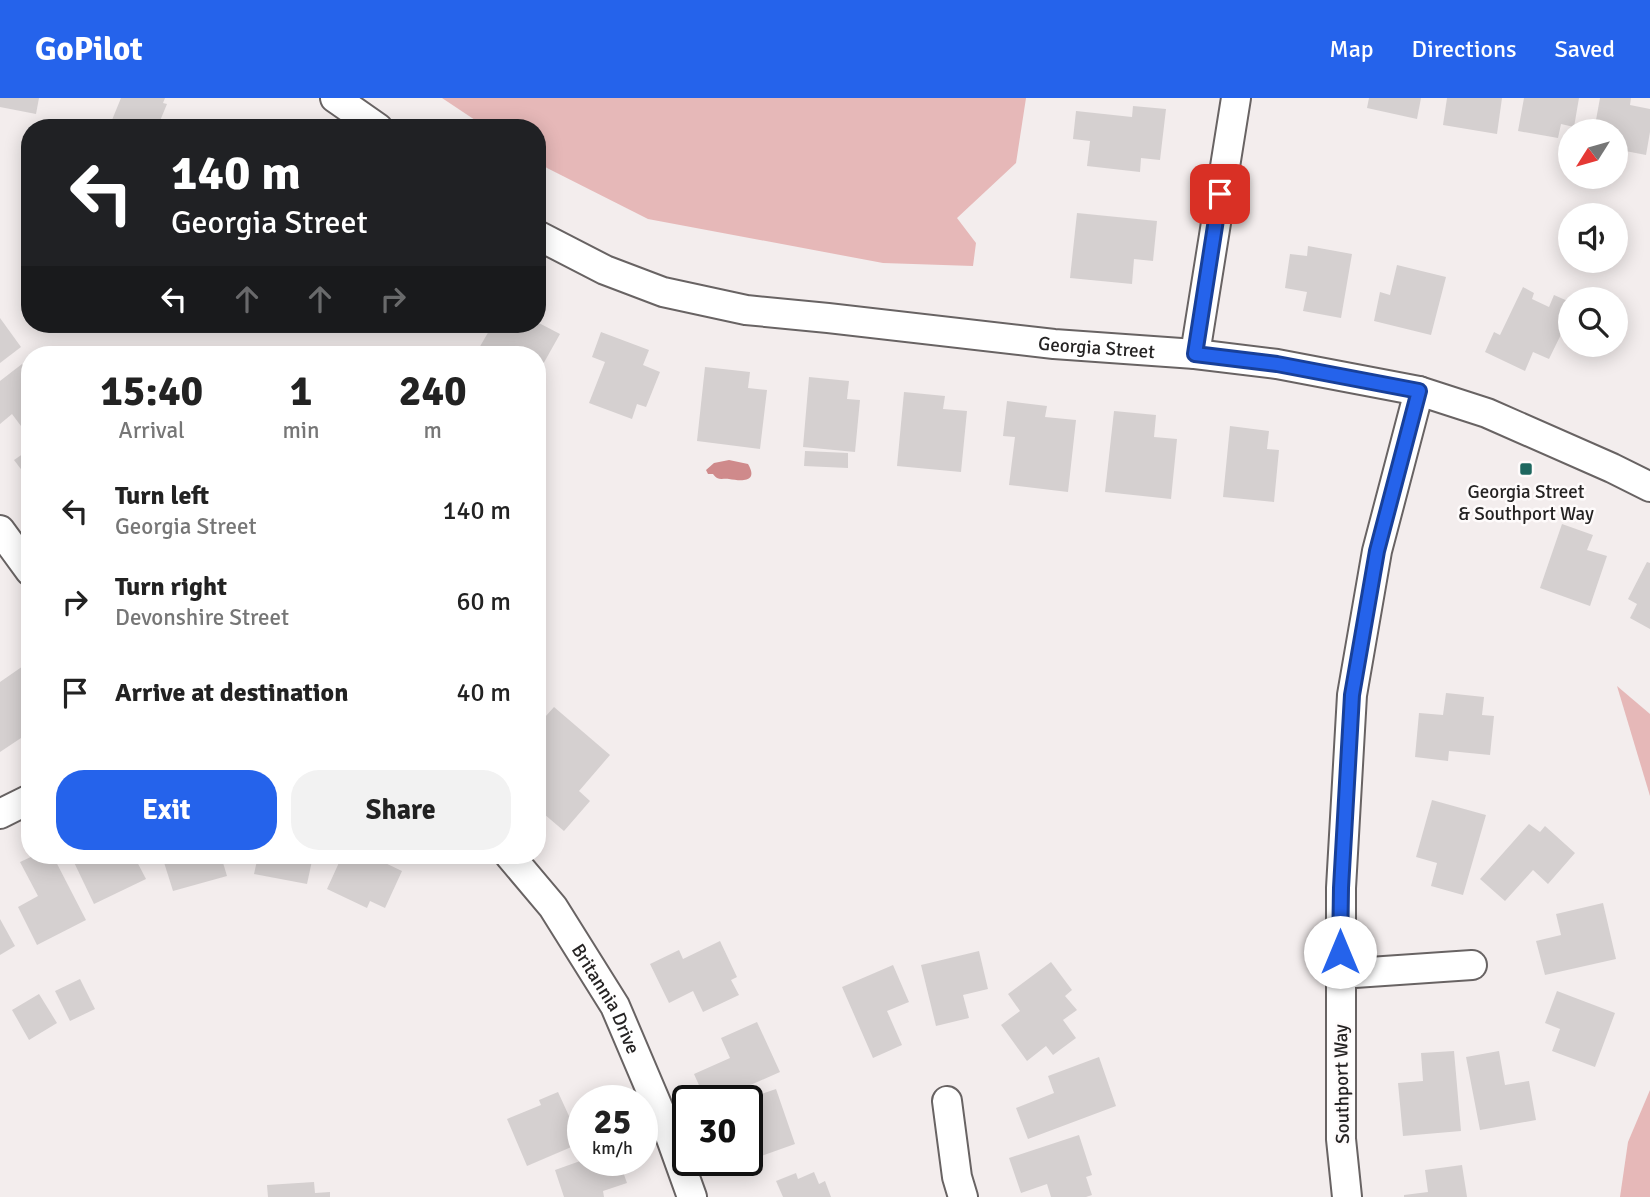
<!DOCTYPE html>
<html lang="en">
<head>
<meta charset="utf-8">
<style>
	body { margin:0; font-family:Signika,sans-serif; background:#f2f2f2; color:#222; height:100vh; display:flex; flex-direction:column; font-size:26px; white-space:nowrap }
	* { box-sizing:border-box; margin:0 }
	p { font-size:23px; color:#767676 }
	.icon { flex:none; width:38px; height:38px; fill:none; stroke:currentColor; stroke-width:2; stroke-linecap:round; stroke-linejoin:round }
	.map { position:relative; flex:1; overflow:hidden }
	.drawer { position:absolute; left:21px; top:248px; width:525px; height:518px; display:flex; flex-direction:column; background:#fff; border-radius:28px; box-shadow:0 4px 18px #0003 }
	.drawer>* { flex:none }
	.hud { position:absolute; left:21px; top:21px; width:525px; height:214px; border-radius:28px; box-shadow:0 4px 18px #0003; background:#202124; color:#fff; overflow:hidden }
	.needle { width:46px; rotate:233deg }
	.tools { position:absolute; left:1558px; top:21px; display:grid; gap:14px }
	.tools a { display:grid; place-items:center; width:70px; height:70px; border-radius:50%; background:#fff; box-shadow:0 4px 18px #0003; font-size:35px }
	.speed { position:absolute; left:567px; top:987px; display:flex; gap:14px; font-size:35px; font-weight:700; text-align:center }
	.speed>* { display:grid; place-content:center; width:91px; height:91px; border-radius:50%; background:#fff; box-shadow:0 4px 18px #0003; line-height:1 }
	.speed small { font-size:18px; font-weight:400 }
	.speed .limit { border:4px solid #111; border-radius:10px; background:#fff; color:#111 }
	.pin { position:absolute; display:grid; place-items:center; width:60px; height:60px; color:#fff; margin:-30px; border-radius:14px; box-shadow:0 4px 10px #0006 }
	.me { position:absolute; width:77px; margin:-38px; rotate:0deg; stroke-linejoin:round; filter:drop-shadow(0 0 5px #0008) }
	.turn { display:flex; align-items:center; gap:24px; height:147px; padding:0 35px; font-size:32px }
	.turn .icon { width:91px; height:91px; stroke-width:2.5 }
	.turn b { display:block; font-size:49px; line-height:60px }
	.lanes { display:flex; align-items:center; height:66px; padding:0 35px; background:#0003; justify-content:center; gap:35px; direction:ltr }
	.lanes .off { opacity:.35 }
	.eta { display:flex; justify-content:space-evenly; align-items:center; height:119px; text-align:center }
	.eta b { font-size:42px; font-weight:700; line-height:49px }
	.primary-button { display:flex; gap:14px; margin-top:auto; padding:14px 35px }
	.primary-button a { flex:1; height:80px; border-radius:28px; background:#2563eb; color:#fff; font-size:28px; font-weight:700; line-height:80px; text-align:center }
	.primary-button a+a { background:#f2f2f2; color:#222 }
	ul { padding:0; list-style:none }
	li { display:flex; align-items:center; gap:21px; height:91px; padding:0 35px }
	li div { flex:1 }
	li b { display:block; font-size:26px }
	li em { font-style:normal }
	header { display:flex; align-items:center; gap:42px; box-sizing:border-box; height:98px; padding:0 35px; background:#2563eb; color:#fff }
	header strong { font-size:33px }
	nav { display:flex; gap:38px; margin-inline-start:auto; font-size:24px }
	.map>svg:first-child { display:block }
	.green { fill:#e6b8b8 }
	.water { fill:#cf8a8b }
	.building { fill:#d5d0d0 }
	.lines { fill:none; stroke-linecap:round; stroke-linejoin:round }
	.minor-casing { stroke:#686363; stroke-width:32 }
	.minor { stroke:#fff; stroke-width:28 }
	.route-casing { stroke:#184099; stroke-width:18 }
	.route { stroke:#2563eb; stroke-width:12 }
	.poi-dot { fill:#1e675f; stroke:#fefbfb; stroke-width:2.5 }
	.labels { text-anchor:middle; stroke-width:5; stroke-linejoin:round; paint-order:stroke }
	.street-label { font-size:19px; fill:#252323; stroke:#fefbfb }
	.poi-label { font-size:19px; fill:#252323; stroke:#fefbfb }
</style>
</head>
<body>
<header>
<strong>GoPilot</strong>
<nav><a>Map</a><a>Directions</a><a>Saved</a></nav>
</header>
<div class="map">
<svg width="1650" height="1099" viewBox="0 0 1650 1099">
	<rect width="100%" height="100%" fill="#f3eded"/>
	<g class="green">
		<polygon points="442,0 1026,0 1016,65 957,120 976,145 973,168 883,165 648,121 547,70 537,63 537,30 487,30"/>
		<polygon points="1617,588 1650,616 1650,698"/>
		<polygon points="1650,992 1650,1099 1620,1099 1628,1044"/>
	</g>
	<path class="water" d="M729,362L748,366C759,385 741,383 729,381C725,380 721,382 717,380C715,379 714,377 713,376H708L706,372L714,365Z"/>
	<g class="building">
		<polygon points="0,0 39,0 36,16 0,9"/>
		<polygon points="121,0 165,0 163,5 167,6 157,30 131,30 112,22"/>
		<polygon points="1369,0 1421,0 1417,21 1367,10"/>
		<polygon points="1447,0 1502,0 1497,36 1443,27"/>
		<polygon points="1524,0 1579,0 1574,29 1561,26 1558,40 1518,33"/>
		<polygon points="1600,0 1631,0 1630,7 1650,11 1650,34 1646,57 1615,51 1615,33 1594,33"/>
		<polygon points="1133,8 1166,11 1160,62 1141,60 1140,74 1087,68 1090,43 1073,41 1076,13 1132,19"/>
		<polygon points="1077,115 1157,123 1153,163 1134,161 1132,186 1070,180"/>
		<polygon points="1308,148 1352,156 1341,220 1303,213 1307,194 1285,190 1290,156 1307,158"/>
		<polygon points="1397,167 1446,179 1431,237 1374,223 1380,194 1390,197"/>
		<polygon points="1523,189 1534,195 1532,201 1549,209 1554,197 1570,204 1570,218 1549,261 1533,254 1525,273 1485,254 1494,234 1500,237"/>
		<polygon points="0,220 21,249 0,265"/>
		<polygon points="537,224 560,236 537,277 537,257 475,257 493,226 537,226"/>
		<polygon points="601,234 649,252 643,267 660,274 646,309 637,306 632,321 589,305 605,264 592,259"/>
		<polygon points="22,266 30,277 30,334 27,336 12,316 0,326 0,283"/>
		<polygon points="705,269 750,274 748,290 767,292 760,351 697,343"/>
		<polygon points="809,279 849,283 847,301 860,302 855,354 803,349"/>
		<polygon points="904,294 945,298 943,311 967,313 961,374 897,368"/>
		<polygon points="1007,303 1047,308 1045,319 1076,322 1068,394 1009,387 1015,339 1003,338"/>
		<polygon points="1114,313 1156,317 1154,339 1177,341 1171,401 1105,394"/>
		<polygon points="1230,328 1269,333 1267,351 1279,352 1274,404 1223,399"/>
		<polygon points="30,351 30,383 14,362"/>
		<polygon points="805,353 848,355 848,370 804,368"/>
		<polygon points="1562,426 1593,437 1587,452 1607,458 1590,508 1540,490"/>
		<polygon points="1647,464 1650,465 1650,531 1630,520 1637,506 1628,501"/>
		<polygon points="26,566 30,570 30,605 22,610 30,622 30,634 0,654 0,584"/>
		<polygon points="1446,595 1484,599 1482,617 1494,618 1490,657 1449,653 1448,663 1415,659 1419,615 1443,617"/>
		<polygon points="554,609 610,657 579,693 590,703 564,733 537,710 537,628"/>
		<polygon points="1432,702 1486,717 1463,797 1431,788 1437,765 1416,759"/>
		<polygon points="1529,726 1540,734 1545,728 1575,755 1548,786 1533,772 1505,803 1480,781"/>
		<polygon points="33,758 53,758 86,822 37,847 18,809 38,798 20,764"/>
		<polygon points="71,758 134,758 146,781 94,806"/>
		<polygon points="162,758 221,758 227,778 173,793"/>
		<polygon points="258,758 313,758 307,786 254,776"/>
		<polygon points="342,758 383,758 381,763 402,773 385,810 370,803 367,810 327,791"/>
		<polygon points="1603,805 1616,861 1545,877 1536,843 1561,837 1556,816"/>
		<polygon points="0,821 15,848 0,857"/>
		<polygon points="720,843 737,879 731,882 739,897 703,914 693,893 669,905 650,866 679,852 683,861"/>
		<polygon points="979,853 988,891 963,897 969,920 936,928 921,867"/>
		<polygon points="1051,864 1072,892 1065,898 1077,912 1063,922 1076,940 1053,957 1046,948 1027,963 1001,927 1020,913 1008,896"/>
		<polygon points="893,867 909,904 887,913 902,947 873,960 842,889"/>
		<polygon points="80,881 95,911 70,923 55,893"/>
		<polygon points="1557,893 1615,915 1595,969 1552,953 1560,931 1545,925"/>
		<polygon points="39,896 57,925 29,942 12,912"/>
		<polygon points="757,924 780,974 714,1003 706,1003 694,976 730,960 721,940"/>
		<polygon points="1454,953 1461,1033 1403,1038 1398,985 1423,983 1421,955"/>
		<polygon points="1499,953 1505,987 1529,983 1536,1022 1480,1032 1466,959"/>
		<polygon points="1099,959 1116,1008 1028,1041 1016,1010 1054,995 1048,978"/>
		<polygon points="776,991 795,1046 761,1058 753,1035 747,1038 747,1001"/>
		<polygon points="558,994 569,1018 583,1012 583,1044 527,1068 507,1021 541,1007 539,1002"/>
		<polygon points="1079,1037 1092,1077 1086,1079 1092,1097 1086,1099 1051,1099 1047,1086 1021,1095 1009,1060"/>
		<polygon points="583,1062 619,1062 627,1085 603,1093 604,1099 564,1099 555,1072"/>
		<polygon points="1462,1067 1467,1099 1404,1099 1404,1097 1428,1094 1425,1072"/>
		<polygon points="814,1074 819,1086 825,1083 831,1099 783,1099 776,1083 796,1075 798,1081"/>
		<polygon points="314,1084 315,1095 330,1094 330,1099 268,1099 267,1087"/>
	</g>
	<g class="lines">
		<defs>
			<g id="minor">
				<polyline points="335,0 378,30"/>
				<path id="s1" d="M537,137L605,172L663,194L746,212L828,220L1054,246L1195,256L1277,266L1419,293L1487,315L1612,370L1650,389"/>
				<polyline points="1195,256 1236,0"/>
				<polyline points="0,432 30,473"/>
				<polyline points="0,716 30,701"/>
				<path id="s2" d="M510,758L553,809L615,908L669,1035L692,1099"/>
				<polyline points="1340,876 1472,867"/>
				<polyline points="947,1003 957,1079 963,1099"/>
				<polyline points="1347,1099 1341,1041 1341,790 1352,597 1377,453 1419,293"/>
			</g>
		</defs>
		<use href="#minor" class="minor-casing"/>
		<use href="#minor" class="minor"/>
	</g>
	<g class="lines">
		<defs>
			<polyline id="route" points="1220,96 1195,256 1277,266 1419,293 1377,453 1352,597 1341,790 1340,854"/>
		</defs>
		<use href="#route" class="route-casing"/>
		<use href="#route" class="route"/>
	</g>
	<rect class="poi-dot" x="1519" y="364" width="14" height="14" rx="3.5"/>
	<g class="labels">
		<g class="street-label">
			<text dy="7" stroke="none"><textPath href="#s1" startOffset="576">Georgia Street</textPath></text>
			<text dy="7" stroke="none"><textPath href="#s2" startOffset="173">Britannia Drive</textPath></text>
			<text transform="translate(1341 986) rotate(-91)" y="7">Southport Way</text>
		</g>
		<g class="poi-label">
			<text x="1526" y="400">Georgia Street<tspan x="1526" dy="22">&amp; Southport Way</tspan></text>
		</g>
	</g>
</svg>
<div class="tools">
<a><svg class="needle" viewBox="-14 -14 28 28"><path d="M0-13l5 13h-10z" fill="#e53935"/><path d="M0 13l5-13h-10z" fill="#767676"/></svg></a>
<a><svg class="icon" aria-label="sound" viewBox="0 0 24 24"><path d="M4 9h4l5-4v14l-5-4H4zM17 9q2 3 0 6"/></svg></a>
<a><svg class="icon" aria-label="search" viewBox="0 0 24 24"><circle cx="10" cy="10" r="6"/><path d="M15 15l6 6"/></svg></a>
</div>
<div class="speed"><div>25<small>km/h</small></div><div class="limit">30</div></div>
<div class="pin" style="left:1220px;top:96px;background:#d93025"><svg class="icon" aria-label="arrive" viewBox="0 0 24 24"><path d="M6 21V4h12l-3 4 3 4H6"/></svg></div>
<svg class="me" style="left:1340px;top:854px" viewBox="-20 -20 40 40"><circle r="19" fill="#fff"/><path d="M0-13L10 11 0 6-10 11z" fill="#2563eb"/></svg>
<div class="hud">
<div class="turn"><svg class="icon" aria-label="left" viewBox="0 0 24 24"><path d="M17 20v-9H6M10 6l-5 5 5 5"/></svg><div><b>140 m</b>Georgia Street</div></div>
<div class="lanes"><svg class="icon" aria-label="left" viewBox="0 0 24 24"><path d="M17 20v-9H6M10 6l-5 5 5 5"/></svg><svg class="icon off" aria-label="ahead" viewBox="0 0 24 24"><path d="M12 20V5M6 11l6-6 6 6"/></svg><svg class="icon off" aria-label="ahead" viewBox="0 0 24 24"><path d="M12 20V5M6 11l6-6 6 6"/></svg><svg class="icon off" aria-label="right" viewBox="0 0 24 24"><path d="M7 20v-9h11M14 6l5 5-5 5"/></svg></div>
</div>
<section class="drawer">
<div class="eta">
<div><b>15:40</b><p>Arrival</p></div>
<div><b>1</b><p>min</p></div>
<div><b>240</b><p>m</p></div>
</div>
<ul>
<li><svg class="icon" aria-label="left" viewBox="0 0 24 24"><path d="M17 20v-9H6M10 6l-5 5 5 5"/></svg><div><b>Turn left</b><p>Georgia Street</p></div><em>140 m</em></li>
<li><svg class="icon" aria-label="right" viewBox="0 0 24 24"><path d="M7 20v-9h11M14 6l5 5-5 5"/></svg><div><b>Turn right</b><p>Devonshire Street</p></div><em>60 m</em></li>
<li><svg class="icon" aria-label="arrive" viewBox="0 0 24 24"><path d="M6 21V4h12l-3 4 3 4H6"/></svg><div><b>Arrive at destination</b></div><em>40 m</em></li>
</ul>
<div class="primary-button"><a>Exit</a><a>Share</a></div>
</section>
</div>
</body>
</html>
